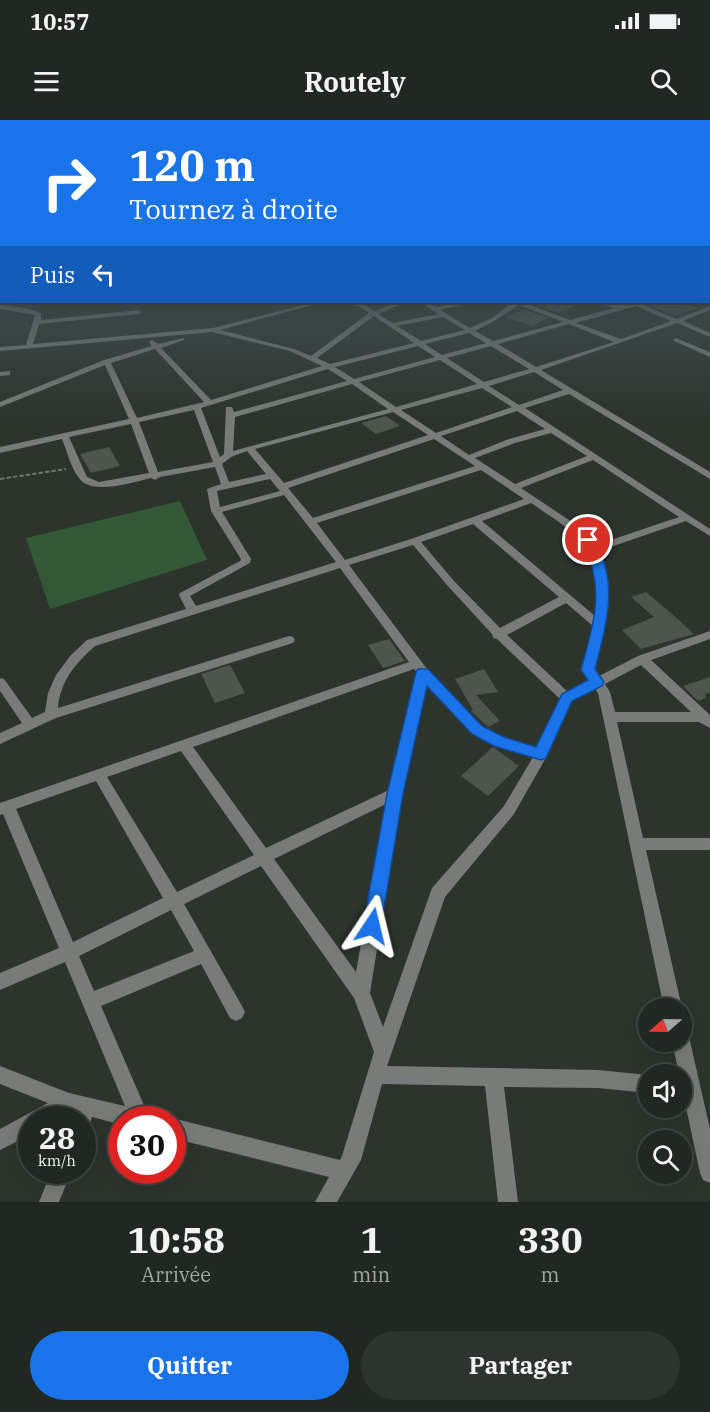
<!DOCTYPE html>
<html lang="fr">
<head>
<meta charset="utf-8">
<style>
	body { margin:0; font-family:"IBM Plex Serif",serif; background:#2d332e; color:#f1f3f6; height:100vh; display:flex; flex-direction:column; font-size:22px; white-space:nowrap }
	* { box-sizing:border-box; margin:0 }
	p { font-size:20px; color:#a2a5a5 }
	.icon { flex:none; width:33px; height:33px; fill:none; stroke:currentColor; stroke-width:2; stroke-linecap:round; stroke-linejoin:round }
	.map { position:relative; height:1082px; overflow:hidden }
	.drawer { display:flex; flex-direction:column; background:#212721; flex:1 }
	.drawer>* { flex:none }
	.top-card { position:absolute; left:0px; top:0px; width:711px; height:183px; box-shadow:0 6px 24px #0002,0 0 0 2px #3e443f; background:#1a73e8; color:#fff; overflow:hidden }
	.needle { width:39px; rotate:250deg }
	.fabs { position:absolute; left:638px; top:878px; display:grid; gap:12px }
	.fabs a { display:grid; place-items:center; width:54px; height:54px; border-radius:50%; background:#212721; box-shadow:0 6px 24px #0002,0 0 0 2px #3e443f; font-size:30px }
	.speed { position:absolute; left:18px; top:986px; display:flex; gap:12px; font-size:30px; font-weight:700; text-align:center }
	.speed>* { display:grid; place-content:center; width:78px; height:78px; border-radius:50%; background:#212721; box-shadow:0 6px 24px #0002,0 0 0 2px #3e443f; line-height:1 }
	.speed small { font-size:15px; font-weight:400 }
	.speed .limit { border:9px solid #d22; background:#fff; color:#111 }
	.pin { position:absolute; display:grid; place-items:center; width:51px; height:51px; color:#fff; margin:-26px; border:3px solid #fff; border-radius:50%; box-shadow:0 2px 6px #0007 }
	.me { position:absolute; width:66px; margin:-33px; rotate:10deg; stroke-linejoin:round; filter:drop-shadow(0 0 4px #0008) }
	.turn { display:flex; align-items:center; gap:21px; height:126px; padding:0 30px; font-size:27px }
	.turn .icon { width:78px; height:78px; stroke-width:2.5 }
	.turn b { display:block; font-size:42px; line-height:51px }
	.then { display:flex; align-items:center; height:57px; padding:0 30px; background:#0003; gap:12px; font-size:22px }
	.eta { display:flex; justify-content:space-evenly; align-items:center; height:102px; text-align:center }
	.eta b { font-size:36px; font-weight:800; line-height:42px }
	.action { display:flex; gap:12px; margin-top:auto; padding:12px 30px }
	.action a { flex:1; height:69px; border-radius:36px; background:#1a73e8; color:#fff; font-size:24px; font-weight:800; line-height:69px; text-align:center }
	.action a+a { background:#2d332e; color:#f1f3f6 }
	.status { display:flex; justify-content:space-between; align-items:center; height:42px; padding:0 30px; background:#212721; direction:ltr }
	.status svg { height:16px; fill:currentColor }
	header { display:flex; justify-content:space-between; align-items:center; height:78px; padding:0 30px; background:#212721; font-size:27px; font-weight:800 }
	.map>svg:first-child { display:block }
	.green { fill:#325836 }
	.building { fill:#4d554d }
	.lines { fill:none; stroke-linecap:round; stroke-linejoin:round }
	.path { stroke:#6d746d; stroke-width:2; stroke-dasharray:4.5 2; stroke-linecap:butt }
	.minor { fill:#787c78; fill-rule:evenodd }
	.route { fill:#1a73e8; stroke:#114b97; stroke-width:1.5 }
</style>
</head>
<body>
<div class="status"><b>10:57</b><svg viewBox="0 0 49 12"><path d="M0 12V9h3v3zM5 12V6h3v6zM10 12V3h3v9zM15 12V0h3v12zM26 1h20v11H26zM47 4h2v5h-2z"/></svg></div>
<header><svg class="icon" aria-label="menu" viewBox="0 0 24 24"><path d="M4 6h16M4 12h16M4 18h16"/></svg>Routely<svg class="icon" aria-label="search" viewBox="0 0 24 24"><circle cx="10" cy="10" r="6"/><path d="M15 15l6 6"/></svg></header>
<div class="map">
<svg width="710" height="1082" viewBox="0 0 710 1082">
	<rect width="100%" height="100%" fill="#2c342c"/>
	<polygon class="green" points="180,381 207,440 50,489 26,418"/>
	<g class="building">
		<polygon points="561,182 579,182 580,183 559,193 542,187"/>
		<polygon points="641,182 677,182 698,188 675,196"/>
		<polygon points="524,189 548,198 532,206 506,197"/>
		<polygon points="386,296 400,306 376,314 361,303"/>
		<polygon points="109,327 120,346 91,353 80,334"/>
		<polygon points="646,472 672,494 694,514 641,529 622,510 654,497 631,477"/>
		<polygon points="389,519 405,541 383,548 368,525"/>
		<polygon points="230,545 245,573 215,583 201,554"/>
		<polygon points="484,549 498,572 476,575 500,601 488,607 471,591 473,590 455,559"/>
		<polygon points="710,557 710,573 705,574 706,578 698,581 683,566"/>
		<polygon points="493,627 519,646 488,676 461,656"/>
	</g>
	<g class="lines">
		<polyline class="path" points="0,359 66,349"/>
		<g class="minor">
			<path d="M315,182H323L220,210L294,229L311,236L369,193L353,182H360L374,191L399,182H406L378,194L393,203L438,194L420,182H427L436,187L470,182L469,183L440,190L470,208L492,198L513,182H522L570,200L614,188L598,182C611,182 617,187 630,184L629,182H636L677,199L710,186V190L683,201L710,213V217L677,203L541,250L710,352V359L569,274L525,288L710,409V416L686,401L599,431C619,468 604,512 594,550L599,556L638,536L710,511V519L651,540L708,593L710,596V608L699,602H617L643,718H710V730H646L682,888L681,890V888H664L598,573L595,569L572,581L548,634L514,694L445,777L387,946L598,950L648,955V973L598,968L504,967L518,1082H498L485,966L382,964L361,1040L337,1082H315L329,1057L172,1018V999H170L172,998L340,1040L342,1036L374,932L354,878L261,746L184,784L242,886L245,892L242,898L236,901L230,898L201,844L101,886L150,999H122V1005L92,997L89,1006L82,1008V999H72L75,993L70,992L57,999H32V1014L0,1030V1009L48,983L0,964V946L69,973L125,986L65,842L0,870V853L59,828L3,694L0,695V683L409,542L340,448L95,526C76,543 60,561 58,588L289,516L293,517L295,520L293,523L56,598L0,624V613L22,603L0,571V558L4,559L32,598L45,592L48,573L56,555L71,535L87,520L186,489L179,475L180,473L240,441L241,439L211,391L207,369L221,364L215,347L160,357L155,360L151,358C134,362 91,376 79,358C71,348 67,331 62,319L0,333V327L129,299L105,245L0,287V282L104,240L152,226L149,222L152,220L158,224L184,218V220L161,228L211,280L322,246L290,231L212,212L0,231V227L26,225L35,195L0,189V185L26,188L41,193V200L139,190L142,192L139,194L39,204L33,224L213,208ZM519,185L563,202L493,221L475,211L496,200ZM636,186L671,201L621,219L576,203ZM374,196L414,223L330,244L317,238ZM443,197L465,210L421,221L397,206ZM569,204L614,222L536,247L498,224ZM469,213L486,223L442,235L425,224ZM418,226L435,237L354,259L335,247ZM491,226L529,249L484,262L447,238ZM155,229L204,282L137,298L111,243ZM440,240L477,264L396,287L359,262ZM328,249L347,261L234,292L232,287H226L224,334L220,337L201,288ZM534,252L563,270L519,285L489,266ZM352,264L388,289L233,331L235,297ZM482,268L512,287L436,313L401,290ZM194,290L213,342L158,352L139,302ZM517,291L545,309L509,319L469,335L441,316ZM393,292L428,315L284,363L255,329ZM131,304L149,353L99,362L87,357L69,317ZM551,313L587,336L515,364L475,338L515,323ZM434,319L475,346L313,398L288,368ZM247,331L266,354L229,362L222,344L231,337ZM593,340L679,397L596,425L575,404L521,368ZM481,350L524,379L411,419L345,440L317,403ZM270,359L280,371L220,387L217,371ZM284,375L336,442L196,486L190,476L250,443L251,439L222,392ZM531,383C581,417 606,429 595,496L482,401ZM473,404L559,477L500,508L454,461L421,422ZM413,425L447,465L492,514L493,518L497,519L560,579L537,628L503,617L482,606L427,549L349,445ZM566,483L593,506L582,550L589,561L568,572L507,515ZM641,545L691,592H615L610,572L605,564ZM414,549L417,552L389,670L266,728L193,627ZM427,564L472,614L494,625L533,637L504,686L432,768L383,907L370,873L402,673ZM181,631L254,735L177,772L107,657ZM96,661L163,778L73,822L16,689ZM386,684L356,852L274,739ZM171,790L194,831L94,871L79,836Z"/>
			<polygon points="676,218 710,232 710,237 674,221 673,220"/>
			<polygon points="10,251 10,255 0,256 0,252"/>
			<polygon points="681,912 687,915 690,921 710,1009 710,1063 703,1060 700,1053 681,964 681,954 679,954 672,921 681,921"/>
			<polygon points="52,1050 72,1050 59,1082 39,1082"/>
		</g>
	</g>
	<linearGradient id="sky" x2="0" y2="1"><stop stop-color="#181d18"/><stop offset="0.49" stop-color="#455056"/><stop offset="1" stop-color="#455056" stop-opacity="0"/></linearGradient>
	<rect width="710" height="299" fill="url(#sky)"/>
	<path class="route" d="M588,417C595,419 596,424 599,430C618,467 605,511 595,549L604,562L602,566L572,581L546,638L541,640L494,626L472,614L427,566L403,674L381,806L379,812L372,815L366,812L363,806L387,674L416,552L418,549H428L482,606L504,617L536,627L562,574L588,560L581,550C594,501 606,468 582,420Z"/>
</svg>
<div class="fabs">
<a><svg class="needle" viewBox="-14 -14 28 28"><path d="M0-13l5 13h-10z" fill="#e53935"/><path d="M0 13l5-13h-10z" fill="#a2a5a5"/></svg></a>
<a><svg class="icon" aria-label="sound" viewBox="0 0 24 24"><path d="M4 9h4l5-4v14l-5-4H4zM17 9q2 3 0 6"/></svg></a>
<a><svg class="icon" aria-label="search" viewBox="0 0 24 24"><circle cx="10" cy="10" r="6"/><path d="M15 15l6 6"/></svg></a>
</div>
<div class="speed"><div>28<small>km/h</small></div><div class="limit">30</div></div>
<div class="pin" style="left:588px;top:420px;background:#d93025"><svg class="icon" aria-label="arrive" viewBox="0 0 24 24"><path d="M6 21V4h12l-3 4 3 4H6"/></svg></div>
<svg class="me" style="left:372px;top:806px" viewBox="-20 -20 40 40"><path d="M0-17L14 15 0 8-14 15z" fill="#1a73e8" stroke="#fff" stroke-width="4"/></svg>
<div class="top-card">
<div class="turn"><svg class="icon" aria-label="right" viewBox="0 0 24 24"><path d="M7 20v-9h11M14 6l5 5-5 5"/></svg><div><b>120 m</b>Tournez à droite</div></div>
<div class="then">Puis<svg class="icon" aria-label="left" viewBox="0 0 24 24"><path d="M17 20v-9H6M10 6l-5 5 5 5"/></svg></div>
</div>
</div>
<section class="drawer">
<div class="eta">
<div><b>10:58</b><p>Arrivée</p></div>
<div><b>1</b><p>min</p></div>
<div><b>330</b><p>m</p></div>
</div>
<div class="action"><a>Quitter</a><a>Partager</a></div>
</section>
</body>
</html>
